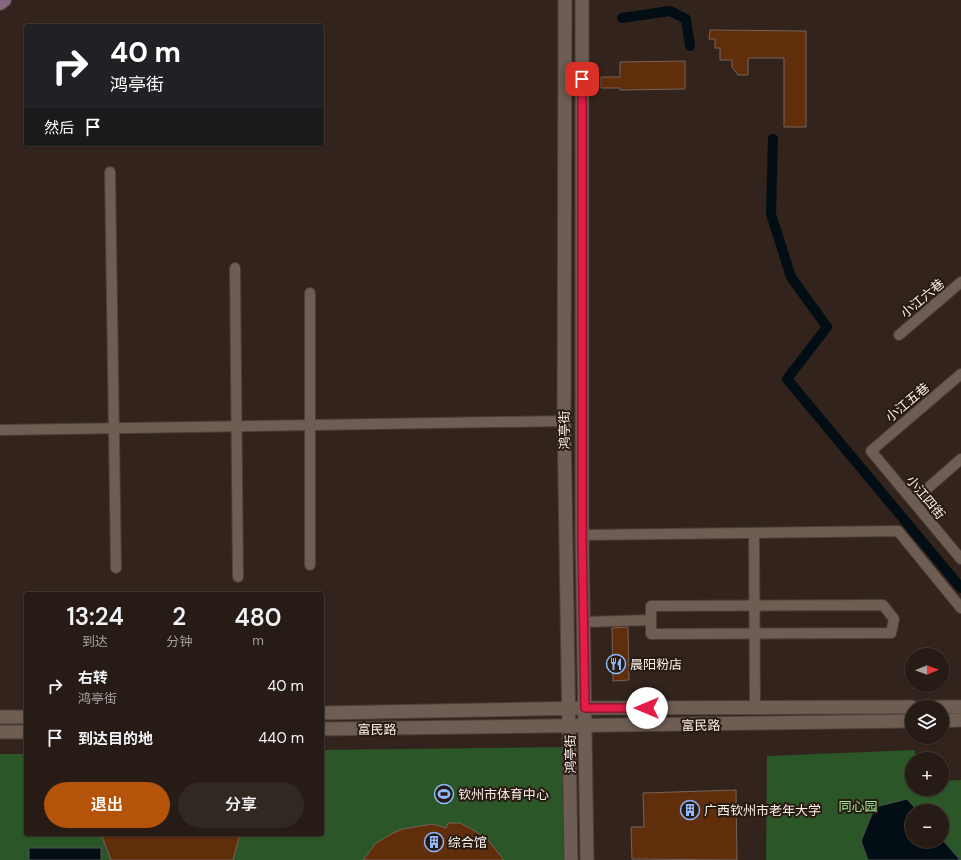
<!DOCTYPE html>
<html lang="zh">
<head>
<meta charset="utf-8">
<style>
	body { margin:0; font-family:"DM Sans","Noto Sans SC",sans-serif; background:#322822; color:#f1f3f6; height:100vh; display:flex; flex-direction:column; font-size:15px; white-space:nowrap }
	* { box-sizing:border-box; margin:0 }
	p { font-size:13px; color:#a4a1a0 }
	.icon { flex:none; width:22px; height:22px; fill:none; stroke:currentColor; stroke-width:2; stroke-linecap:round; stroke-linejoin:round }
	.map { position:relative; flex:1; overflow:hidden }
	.side { position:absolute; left:24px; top:592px; width:300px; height:244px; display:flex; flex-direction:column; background:#261b15; border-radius:4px; box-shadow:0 1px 3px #0004,0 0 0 1px #423934 }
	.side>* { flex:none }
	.banner { position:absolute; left:24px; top:24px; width:300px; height:122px; border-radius:4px; box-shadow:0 1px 3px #0004,0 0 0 1px #423934; background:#202124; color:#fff; overflow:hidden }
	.needle { width:26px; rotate:89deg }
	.fabs { position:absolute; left:905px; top:648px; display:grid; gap:8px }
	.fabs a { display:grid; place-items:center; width:44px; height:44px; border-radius:50%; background:#261b15; box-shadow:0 1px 3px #0004,0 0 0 1px #423934; font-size:20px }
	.pin { position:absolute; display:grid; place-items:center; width:34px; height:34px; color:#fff; margin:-17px; border-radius:8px; box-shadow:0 2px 6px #0006 }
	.me { position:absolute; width:44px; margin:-22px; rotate:270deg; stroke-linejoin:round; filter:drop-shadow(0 0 3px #0008) }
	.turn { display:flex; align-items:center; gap:14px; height:84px; padding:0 20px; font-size:18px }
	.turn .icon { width:52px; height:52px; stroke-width:2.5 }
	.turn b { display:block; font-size:28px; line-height:34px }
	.then { display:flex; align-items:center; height:38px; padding:0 20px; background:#0003; gap:8px; font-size:15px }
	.eta { display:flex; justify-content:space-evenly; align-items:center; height:68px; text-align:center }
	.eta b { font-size:24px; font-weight:600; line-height:28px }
	.primary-button { display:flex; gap:8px; margin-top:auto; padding:8px 20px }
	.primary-button a { flex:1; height:46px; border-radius:24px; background:#b45309; color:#fff; font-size:16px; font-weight:600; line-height:46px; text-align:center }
	.primary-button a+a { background:#322822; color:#f1f3f6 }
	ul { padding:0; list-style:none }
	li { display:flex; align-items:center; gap:12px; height:52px; padding:0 20px }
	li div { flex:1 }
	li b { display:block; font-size:15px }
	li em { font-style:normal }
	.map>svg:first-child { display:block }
	.green { fill:#2b5628; fill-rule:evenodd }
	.water { fill:#030e14; stroke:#4d5254 }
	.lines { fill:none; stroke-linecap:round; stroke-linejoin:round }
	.canal { stroke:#030e14; stroke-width:10 }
	.building { fill:#612e0c; stroke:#74635a }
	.minor-casing { stroke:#4b3f38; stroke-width:12 }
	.tertiary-casing { stroke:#4b3f38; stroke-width:15 }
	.secondary-casing { stroke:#4b3f38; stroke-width:16 }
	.minor { stroke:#6d5d53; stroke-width:10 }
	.tertiary { stroke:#6d5d53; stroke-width:13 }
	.secondary { stroke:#876580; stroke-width:14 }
	.route-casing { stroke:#92132f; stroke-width:10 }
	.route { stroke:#e11d48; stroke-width:7 }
	.labels { text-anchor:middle; stroke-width:4; stroke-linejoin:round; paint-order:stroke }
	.street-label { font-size:13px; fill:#fbf1eb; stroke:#281b12 }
	.poi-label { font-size:13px; fill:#fbf1eb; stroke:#281b12; text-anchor:start }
	.park-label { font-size:13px; fill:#9ceb96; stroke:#281b12 }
</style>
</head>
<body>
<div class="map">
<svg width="961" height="860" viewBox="0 0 961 860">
	<rect width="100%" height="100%" fill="#32241c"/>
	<g class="green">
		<polygon points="565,747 566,860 0,860 0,754 26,754 26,834 322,834 322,750"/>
		<path d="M915,750V759H912V789H942V781L961,780V860H766L767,756ZM912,811H942V841H912Z"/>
	</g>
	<g class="water">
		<polygon points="907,799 918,811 912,811 912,841 942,841 942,839 960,860 868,860 861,841 875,807"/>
		<rect x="29" y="848" width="72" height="12"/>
	</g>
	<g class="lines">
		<g class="canal">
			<polyline points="622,18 670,11 686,19 690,46"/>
			<polyline points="773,139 771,214 791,277 827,327 787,379 961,588"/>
		</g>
	</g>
	<g class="building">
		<polygon points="710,30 806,31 806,127 784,127 784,58 748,58 748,75 738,75 732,67 732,60 720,60 720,48 715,48 715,39 709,39"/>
		<polygon points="685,61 685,89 620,90 620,88 601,88 601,77 620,77 620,62"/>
		<polygon points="628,627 629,680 613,681 612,628"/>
		<polygon points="736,790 737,860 632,859 631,827 644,827 643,793"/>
		<polygon points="448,823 460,823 475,831 488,840 504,860 363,860 376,843 393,833 403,829 432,824 446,828"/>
		<polygon points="101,834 236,834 239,838 233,860 111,860"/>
	</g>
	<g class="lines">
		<defs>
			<g id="minor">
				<polyline points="110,172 116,568"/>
				<polyline points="235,268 238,577"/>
				<polyline points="899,335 961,282"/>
				<polyline points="961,374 871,451 961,559"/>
				<polyline points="0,430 564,421"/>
				<polyline points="913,501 961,459"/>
				<polyline points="754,533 755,708"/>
				<polyline points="582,535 898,531 961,608"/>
				<polyline points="310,565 310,293"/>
				<polyline points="584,622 651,620 651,634 891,633 894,619 883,605 651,606 651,620"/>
			</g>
			<g id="tertiary">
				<polyline points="565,0 564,421 571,860"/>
				<polyline points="582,0 582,535 587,860"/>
				<polyline points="936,707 961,707"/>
				<polyline points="322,713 585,708 912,707"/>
				<polyline points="0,717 26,717"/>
				<polyline points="942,721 961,720"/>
				<polyline points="322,729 912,721"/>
				<polyline points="0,732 26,732"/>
			</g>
			<polyline id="secondary" points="0,3 4,0"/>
		</defs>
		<use href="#minor" class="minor-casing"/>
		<use href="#tertiary" class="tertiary-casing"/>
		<use href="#secondary" class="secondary-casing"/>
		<use href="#minor" class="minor"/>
		<use href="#tertiary" class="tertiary"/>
		<use href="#secondary" class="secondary"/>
	</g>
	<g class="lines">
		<defs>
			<polyline id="route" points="582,79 582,535 585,708 647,708"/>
		</defs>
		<use href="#route" class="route-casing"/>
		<use href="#route" class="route"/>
	</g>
	<defs>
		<symbol id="restaurant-ring" viewBox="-11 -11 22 22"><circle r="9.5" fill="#281b12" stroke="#8fb8fd" stroke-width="1.5"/><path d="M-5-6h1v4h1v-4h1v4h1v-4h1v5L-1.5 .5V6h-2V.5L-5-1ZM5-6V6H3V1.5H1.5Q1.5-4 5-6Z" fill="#8fb8fd"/></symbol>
		<symbol id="stadium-ring" viewBox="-11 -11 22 22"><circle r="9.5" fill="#281b12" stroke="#8fb8fd" stroke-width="1.5"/><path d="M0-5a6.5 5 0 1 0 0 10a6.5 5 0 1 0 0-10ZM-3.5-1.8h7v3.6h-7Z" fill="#8fb8fd"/></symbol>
		<symbol id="building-ring" viewBox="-11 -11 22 22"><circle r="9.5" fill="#281b12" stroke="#8fb8fd" stroke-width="1.5"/><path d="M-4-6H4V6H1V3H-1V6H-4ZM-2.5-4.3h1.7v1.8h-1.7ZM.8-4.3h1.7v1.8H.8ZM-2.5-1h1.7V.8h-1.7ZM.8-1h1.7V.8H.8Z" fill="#8fb8fd"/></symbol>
	</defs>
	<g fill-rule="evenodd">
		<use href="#restaurant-ring" x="605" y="653" width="22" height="22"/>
		<use href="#stadium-ring" x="433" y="783" width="22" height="22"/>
		<use href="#building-ring" x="679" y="799" width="22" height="22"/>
		<use href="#building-ring" x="423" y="831" width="22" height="22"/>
	</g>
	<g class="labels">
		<g class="street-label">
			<text transform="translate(922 298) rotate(-40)" y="5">小江六巷</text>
			<text transform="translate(907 402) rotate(-40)" y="5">小江五巷</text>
			<text transform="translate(564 430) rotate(-91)" y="5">鸿亭街</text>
			<text transform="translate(926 497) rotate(50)" y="5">小江四街</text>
			<text transform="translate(701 725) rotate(-1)" y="5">富民路</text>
			<text x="377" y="734">富民路</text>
			<text transform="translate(570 754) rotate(-91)" y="5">鸿亭街</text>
		</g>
		<g class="poi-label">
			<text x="630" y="669">晨阳粉店</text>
			<text x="458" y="799">钦州市体育中心</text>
			<text x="704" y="815">广西钦州市老年大学</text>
			<text x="448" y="847">综合馆</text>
		</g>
		<g class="park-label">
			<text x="858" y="811">同心园</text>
		</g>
	</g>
</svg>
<div class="fabs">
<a><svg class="needle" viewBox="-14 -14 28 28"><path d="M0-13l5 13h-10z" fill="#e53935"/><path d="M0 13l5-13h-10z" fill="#a4a1a0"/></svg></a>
<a><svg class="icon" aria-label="layers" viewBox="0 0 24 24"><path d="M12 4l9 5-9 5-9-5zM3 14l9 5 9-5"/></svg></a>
<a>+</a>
<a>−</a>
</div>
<div class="pin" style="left:582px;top:79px;background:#d93025"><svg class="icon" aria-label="arrive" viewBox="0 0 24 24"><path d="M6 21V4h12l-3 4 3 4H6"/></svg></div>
<svg class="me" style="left:647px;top:708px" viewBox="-20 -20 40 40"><circle r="19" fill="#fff"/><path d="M0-13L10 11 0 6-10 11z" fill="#e11d48"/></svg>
<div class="banner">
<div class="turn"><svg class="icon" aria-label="right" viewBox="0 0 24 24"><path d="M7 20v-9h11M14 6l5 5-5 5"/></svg><div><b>40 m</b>鸿亭街</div></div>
<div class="then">然后<svg class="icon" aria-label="arrive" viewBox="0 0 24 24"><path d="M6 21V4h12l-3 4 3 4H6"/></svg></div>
</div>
<section class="side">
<div class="eta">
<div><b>13:24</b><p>到达</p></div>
<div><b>2</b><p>分钟</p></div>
<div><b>480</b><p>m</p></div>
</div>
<ul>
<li><svg class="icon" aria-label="right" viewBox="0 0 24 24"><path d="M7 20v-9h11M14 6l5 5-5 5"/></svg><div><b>右转</b><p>鸿亭街</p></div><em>40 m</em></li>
<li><svg class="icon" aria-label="arrive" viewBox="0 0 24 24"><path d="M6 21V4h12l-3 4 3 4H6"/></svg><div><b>到达目的地</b></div><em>440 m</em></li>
</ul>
<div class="primary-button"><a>退出</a><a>分享</a></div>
</section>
</div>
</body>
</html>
